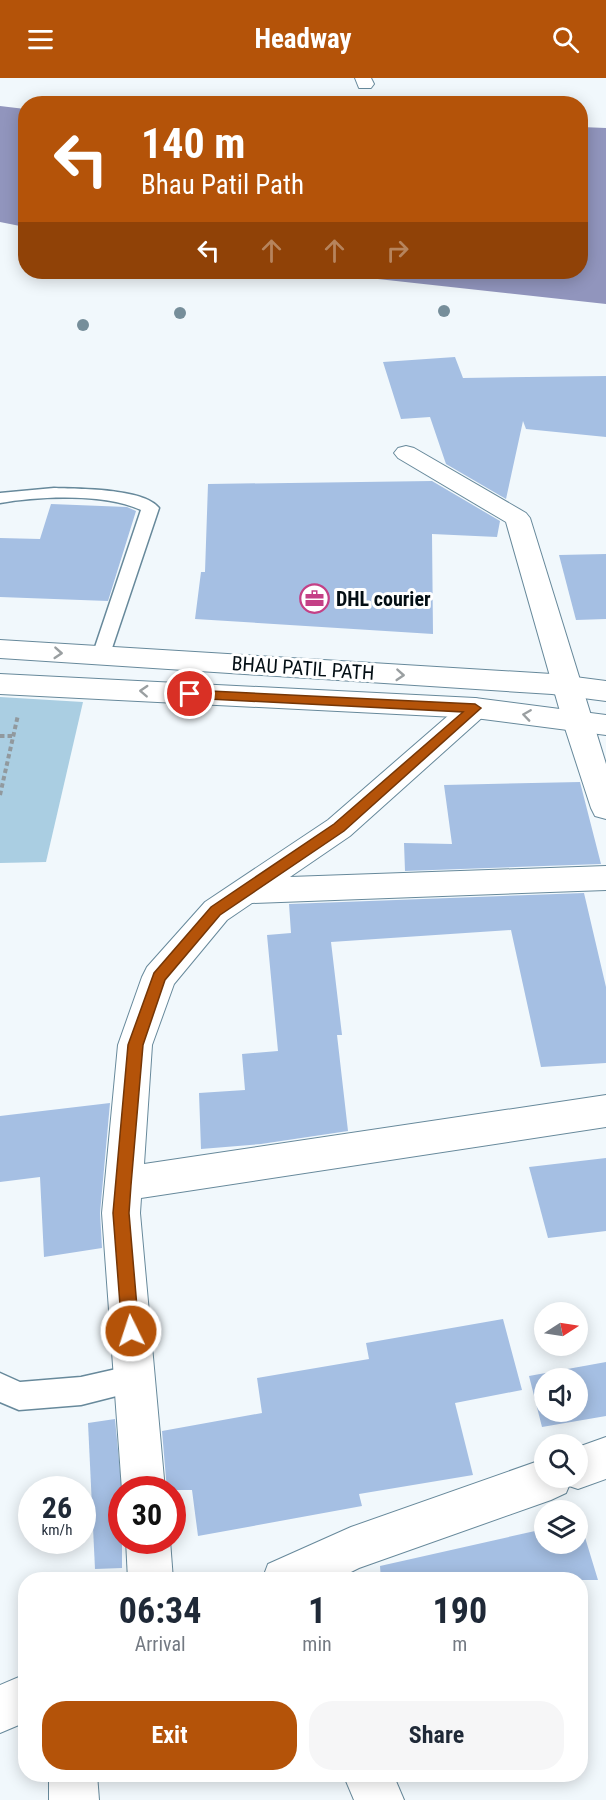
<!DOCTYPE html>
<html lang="en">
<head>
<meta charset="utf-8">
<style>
	body { margin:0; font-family:"Roboto Condensed",sans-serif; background:#f6f6f7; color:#1f2937; height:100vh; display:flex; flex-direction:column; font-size:22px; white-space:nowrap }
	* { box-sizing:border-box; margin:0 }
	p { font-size:20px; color:#747a83 }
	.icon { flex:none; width:33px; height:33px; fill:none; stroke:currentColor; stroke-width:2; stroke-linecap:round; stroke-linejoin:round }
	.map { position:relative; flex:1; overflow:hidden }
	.details { position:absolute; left:18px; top:1494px; width:570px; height:210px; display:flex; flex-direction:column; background:#fff; border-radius:24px; box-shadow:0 3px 15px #0003 }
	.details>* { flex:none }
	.guide { position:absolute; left:18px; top:18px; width:570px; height:183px; border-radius:24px; box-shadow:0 3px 15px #0003; background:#b45309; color:#fff; overflow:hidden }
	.needle { width:39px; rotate:78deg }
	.fabs { position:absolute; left:534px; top:1224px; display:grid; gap:12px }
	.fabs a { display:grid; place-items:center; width:54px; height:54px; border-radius:50%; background:#fff; box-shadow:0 3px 15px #0003; font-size:30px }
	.speed { position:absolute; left:18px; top:1398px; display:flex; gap:12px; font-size:30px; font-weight:700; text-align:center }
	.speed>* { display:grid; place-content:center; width:78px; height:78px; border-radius:50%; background:#fff; box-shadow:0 3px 15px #0003; line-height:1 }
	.speed small { font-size:15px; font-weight:400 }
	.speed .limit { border:9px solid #d22; background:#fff; color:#111 }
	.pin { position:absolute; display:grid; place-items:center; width:51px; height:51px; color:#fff; margin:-26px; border:3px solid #fff; border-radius:50%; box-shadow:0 2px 6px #0007 }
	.me { position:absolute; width:66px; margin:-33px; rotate:356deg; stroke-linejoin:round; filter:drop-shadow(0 0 4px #0008) }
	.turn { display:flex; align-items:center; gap:21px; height:126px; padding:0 24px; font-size:27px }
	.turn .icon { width:78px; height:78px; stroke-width:2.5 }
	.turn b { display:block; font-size:42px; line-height:51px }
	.lanes { display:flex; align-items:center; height:57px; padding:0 24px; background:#0003; justify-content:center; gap:30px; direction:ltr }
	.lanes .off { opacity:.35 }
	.eta { display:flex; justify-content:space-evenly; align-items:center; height:102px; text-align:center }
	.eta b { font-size:36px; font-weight:700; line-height:42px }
	.primary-button { display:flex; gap:12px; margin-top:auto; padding:12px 24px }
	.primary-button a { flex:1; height:69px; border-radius:24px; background:#b45309; color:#fff; font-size:24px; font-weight:700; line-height:69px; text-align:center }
	.primary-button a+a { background:#f6f6f7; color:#1f2937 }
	header { display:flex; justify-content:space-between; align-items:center; height:78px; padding:0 24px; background:#b45309; color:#fff; font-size:27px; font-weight:700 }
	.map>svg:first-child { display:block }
	.green { fill:#aacee2 }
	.water { fill:#9195bd }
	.building { fill:#a5bfe3; fill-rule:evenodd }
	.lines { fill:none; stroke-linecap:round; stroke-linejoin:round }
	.lane-casing { stroke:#67899b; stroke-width:3 }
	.street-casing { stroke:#67899b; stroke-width:2 }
	.secondary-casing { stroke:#67899b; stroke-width:2 }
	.path { stroke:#91999e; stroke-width:4; stroke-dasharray:4.5 3; stroke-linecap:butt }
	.lane { fill:#fff; fill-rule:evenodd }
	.street { fill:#fff; fill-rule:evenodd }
	.secondary { fill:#fff; fill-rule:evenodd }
	.tree { fill:#768e9a }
	.oneway { stroke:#9a9fa1 }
	.route { fill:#b45309; stroke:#753606; stroke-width:1.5 }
	.labels { text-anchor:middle; stroke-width:6; stroke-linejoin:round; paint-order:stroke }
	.poi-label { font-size:20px; font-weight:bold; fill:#030e14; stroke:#fff; text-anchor:start }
	.street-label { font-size:20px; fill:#030e14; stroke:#fff }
</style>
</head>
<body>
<header><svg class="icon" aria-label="menu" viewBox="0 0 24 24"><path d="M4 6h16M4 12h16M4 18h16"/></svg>Headway<svg class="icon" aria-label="search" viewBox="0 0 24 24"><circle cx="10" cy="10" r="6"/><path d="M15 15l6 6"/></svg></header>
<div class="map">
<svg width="606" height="1722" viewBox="0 0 606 1722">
	<rect width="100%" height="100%" fill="#f1f8fc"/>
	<polygon class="green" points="0,619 83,624 46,784 0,785"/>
	<g class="water">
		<polygon points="0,28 25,31 25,149 0,144"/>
		<polygon points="581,49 606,50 606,226 314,194 580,194"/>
	</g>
	<g class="building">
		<polygon points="455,279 463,300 606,298 606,359 526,351 523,343 506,421 446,386 430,339 401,341 383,284"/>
		<polygon points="432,403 500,443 497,459 432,456 433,556 195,541 201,494 205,494 208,406"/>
		<polygon points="51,426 127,429 136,433 108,523 0,519 0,460 40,461"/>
		<polygon points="606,476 606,541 576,542 559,477"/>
		<polygon points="580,704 601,786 405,793 404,765 452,766 444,707"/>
		<polygon points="584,815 606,909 606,985 541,989 511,852 331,864 342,957 337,957 348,1053 261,1066 201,1071 199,1015 245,1012 242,976 278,973 267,857 291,855 289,826"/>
		<polygon points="110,1025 100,1135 102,1170 44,1179 40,1099 0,1104 0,1038"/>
		<polygon points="606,1080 606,1153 548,1160 529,1089"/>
		<polygon points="503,1241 522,1312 455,1325 473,1397 359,1416 362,1428 198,1458 192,1412 167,1412 162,1353 262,1335 257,1300 369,1281 366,1265"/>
		<path d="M606,1284V1338L542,1349L529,1298ZM544,1300H578V1334H544Z"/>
		<polygon points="115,1341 122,1414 122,1490 95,1491 88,1345"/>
		<polygon points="580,1443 598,1502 381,1502 380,1488 544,1451 544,1466 578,1466 578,1444"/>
	</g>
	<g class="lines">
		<defs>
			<g id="lane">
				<path d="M54,410C77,411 144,410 159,430L108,582L101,584L94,582L92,578L141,432C106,415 38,418 0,425V415Z"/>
				<polygon points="134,1287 144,1291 148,1301 144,1311 81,1327 19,1332 0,1324 0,1295 20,1304 81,1299"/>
			</g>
			<g id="street">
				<polygon points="355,0 371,0 374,6 371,10 359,10"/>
				<polygon points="406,368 414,370 526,435 530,440 606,686 606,741 595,738 591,730 563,644 506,444 398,380 394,375 398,370"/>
				<polygon points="475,620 485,623 489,630 485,637 350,758 290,799 606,788 606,812 252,825 227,842 174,906 152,967 144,1086 606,1017 606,1049 141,1120 140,1135 165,1412 122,1412 102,1135 118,967 142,899 147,889 205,824 328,742 465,623"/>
				<polygon points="606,1359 606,1401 578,1411 569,1408 566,1415 551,1422 359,1490 335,1502 262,1502 268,1486 351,1449 544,1381 544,1400 578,1400 578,1369"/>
				<polygon points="126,1462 170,1462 173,1502 128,1502"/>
				<polygon points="26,1596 26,1644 0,1655 0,1607"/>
				<polygon points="49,1696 97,1696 99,1722 49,1722"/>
				<polygon points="343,1696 393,1696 404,1722 354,1722"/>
			</g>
			<g id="secondary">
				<polygon points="0,562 552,596 606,603 606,623 552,616 0,580"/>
				<polygon points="0,596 475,620 606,637 606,657 475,640 0,616"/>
			</g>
		</defs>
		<use href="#lane" class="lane-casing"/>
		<use href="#street" class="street-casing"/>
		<use href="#secondary" class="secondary-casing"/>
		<g class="path">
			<polyline points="0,658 13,658"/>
			<polyline points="0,717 18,637"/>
		</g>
		<use href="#lane" class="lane"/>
		<use href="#street" class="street"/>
		<use href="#secondary" class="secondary"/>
	</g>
	<g class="tree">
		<circle cx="444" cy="233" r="6"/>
		<circle cx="180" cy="235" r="6"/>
		<circle cx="83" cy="247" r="6"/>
	</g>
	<defs><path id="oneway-chevron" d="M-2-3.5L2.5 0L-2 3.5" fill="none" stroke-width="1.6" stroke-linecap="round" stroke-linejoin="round" transform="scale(1.5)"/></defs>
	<g class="oneway">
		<use href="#oneway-chevron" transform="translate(58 575) rotate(4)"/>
		<use href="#oneway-chevron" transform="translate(400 597) rotate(4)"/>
		<use href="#oneway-chevron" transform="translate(144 613) rotate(-177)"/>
		<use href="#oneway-chevron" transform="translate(527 637) rotate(-172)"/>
	</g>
	<polygon class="route" points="190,612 475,626 481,630 344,753 220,837 165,902 143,967 131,1107 129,1135 139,1253 137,1259 131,1262 125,1259 122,1253 113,1135 128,967 154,895 211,829 334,746 463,634 190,620 184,616"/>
	<defs>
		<symbol id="office-ring" viewBox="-11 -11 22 22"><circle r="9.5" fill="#fff" stroke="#c44086" stroke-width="1.5"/><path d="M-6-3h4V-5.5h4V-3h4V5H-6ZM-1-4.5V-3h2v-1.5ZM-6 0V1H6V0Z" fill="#c44086"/></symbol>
	</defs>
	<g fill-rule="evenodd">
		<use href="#office-ring" x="298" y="504" width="33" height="33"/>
	</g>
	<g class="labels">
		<g class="poi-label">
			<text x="336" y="528">DHL courier</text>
		</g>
		<g class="street-label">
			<text transform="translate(303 590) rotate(4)" y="7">BHAU PATIL PATH</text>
		</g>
	</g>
</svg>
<div class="fabs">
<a><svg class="needle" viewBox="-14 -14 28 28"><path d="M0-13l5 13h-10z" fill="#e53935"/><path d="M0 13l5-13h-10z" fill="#747a83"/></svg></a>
<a><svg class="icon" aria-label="sound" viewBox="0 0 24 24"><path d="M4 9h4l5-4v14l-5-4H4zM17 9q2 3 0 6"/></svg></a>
<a><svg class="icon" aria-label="search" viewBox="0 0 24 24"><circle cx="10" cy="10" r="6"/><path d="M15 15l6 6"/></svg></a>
<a><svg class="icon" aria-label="layers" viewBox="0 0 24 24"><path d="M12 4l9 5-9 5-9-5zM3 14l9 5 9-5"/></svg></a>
</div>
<div class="speed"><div>26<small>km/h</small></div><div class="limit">30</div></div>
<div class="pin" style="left:190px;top:616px;background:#d93025"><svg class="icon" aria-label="arrive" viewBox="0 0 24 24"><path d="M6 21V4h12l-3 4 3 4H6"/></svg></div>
<svg class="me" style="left:131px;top:1253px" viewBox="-20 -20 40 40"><circle r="17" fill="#b45309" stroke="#fff" stroke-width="3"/><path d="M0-11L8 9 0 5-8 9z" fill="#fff"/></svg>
<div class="guide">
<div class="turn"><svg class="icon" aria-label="left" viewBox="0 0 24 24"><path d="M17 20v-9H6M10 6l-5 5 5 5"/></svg><div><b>140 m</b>Bhau Patil Path</div></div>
<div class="lanes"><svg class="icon" aria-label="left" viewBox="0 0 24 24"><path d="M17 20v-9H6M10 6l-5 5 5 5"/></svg><svg class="icon off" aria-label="ahead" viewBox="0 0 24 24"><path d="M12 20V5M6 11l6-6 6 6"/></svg><svg class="icon off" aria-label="ahead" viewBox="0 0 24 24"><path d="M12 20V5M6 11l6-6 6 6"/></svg><svg class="icon off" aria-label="right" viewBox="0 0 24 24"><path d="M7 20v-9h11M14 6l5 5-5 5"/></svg></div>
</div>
<section class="details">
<div class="eta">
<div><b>06:34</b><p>Arrival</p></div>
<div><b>1</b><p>min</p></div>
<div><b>190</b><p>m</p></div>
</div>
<div class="primary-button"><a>Exit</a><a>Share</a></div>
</section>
</div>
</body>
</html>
